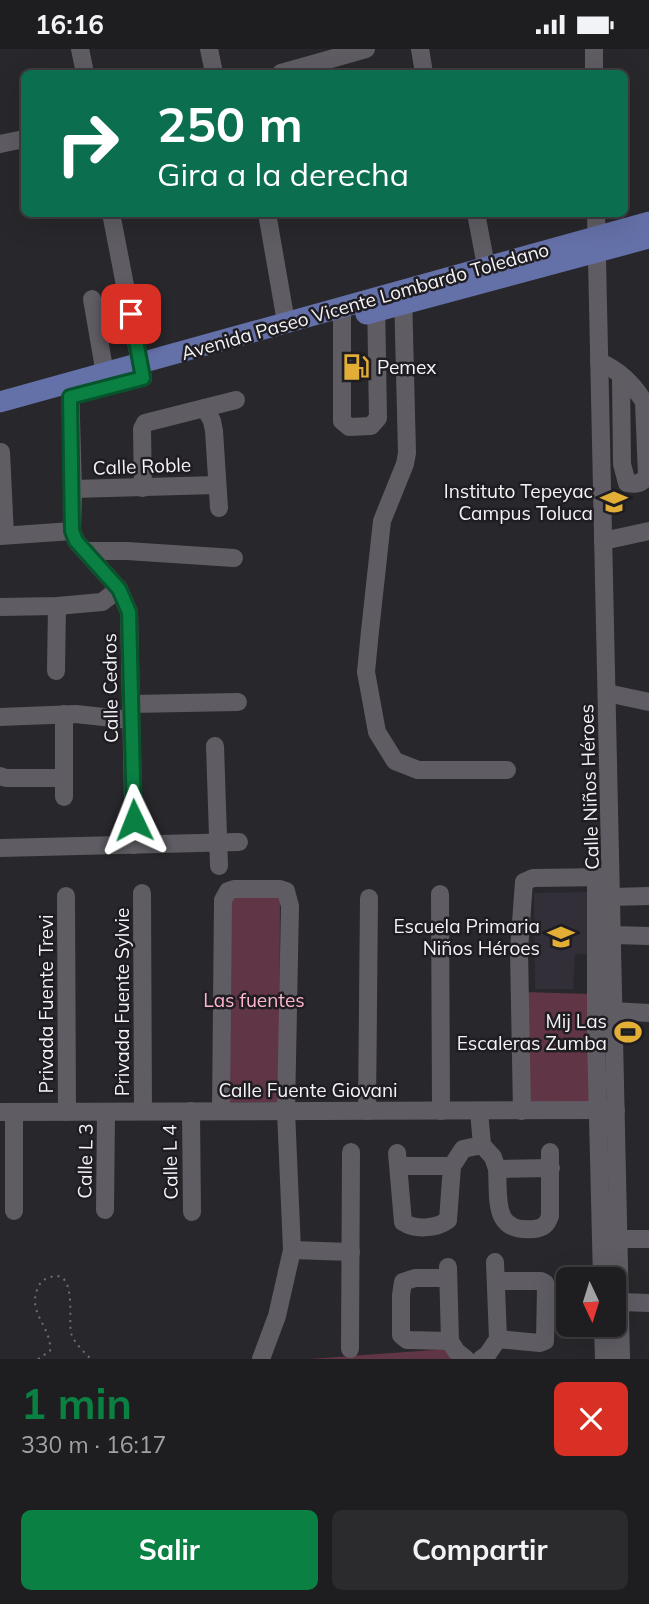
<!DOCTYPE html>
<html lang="es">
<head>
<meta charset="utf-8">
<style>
	body { margin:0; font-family:Mulish,sans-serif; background:#2b2a2d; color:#f1f3f6; height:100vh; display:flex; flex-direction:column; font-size:26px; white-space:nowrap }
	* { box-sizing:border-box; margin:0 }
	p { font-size:23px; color:#a1a2a5 }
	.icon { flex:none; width:38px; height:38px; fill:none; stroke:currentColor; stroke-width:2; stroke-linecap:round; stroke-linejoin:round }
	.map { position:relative; height:1310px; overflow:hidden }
	.panel { display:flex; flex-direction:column; background:#1e1d20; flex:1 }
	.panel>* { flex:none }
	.banner { position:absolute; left:21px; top:21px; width:607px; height:147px; border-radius:10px; box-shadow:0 7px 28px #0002,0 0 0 2px #3c3b3e; background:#0b6e4f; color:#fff; overflow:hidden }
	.needle { width:46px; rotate:176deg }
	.tools { position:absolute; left:556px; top:1218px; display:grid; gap:14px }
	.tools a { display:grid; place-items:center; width:70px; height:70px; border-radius:10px; background:#1e1d20; box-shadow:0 7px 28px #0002,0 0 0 2px #3c3b3e; font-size:35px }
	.pin { position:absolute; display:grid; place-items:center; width:60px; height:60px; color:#fff; margin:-30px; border-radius:14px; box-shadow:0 4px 10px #0006 }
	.me { position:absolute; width:77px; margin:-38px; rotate:358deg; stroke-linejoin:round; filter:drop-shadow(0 0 5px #0008) }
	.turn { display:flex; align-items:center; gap:24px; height:147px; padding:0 21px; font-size:32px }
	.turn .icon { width:91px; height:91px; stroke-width:2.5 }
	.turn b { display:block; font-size:49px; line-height:60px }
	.round { display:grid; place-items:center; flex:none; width:74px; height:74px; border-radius:10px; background:#2b2a2d }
	.summary { display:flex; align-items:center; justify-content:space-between; height:119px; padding:0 21px }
	h1 { font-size:42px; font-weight:700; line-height:52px; color:#0b8043 }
	.primary-button { display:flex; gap:14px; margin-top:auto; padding:14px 21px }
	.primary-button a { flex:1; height:80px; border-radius:10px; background:#0b8043; color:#fff; font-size:28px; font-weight:700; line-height:80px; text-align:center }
	.primary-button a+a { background:#2b2a2d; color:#f1f3f6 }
	.status { display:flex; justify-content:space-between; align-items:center; height:49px; padding:0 35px; background:#1e1d20; direction:ltr }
	.status svg { height:19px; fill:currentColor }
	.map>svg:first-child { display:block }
	.built { fill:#332f39 }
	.green { fill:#603545 }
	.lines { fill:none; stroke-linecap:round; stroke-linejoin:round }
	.path { stroke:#706f73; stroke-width:2; stroke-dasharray:2 5; stroke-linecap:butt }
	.minor { stroke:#5f5d63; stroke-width:18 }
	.major { stroke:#6470a8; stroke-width:21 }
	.route-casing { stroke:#07532c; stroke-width:18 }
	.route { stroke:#0b8043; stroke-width:12 }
	.labels { text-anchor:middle; stroke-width:5; stroke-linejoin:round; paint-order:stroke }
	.street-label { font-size:19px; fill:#f3f2f5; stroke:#1f1d22 }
	.poi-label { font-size:19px; fill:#f3f2f5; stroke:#1f1d22; text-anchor:end }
	.park-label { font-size:19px; fill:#fdb6cd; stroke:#1f1d22 }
</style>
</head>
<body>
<div class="status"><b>16:16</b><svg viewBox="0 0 49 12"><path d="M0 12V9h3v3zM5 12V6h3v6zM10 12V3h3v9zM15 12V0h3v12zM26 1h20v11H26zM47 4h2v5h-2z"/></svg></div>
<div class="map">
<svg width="649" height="1310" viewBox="0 0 649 1310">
	<rect width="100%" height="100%" fill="#28272b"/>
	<polygon class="built" points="587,843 587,905 575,905 573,940 535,940 534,844"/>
	<g class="green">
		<polygon points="228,849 280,849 279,1053 228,1053"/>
		<polygon points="524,943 591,945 594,1054 526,1055"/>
		<polygon points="447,1300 454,1310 309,1310"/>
	</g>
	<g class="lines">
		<path class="path" d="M38,1310L50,1302C52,1278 28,1265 37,1241C39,1235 42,1231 48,1229C78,1216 68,1271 71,1284C74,1294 84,1303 91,1310"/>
		<g class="minor">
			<polyline points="80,0 85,24"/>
			<polyline points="209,0 214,24"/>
			<polyline points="420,0 424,24"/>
			<polyline points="594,0 594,24"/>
			<polyline points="281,24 366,0"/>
			<polyline points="0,95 24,90"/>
			<polyline points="111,164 143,329"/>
			<polyline points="267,164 286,273"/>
			<polyline points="476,164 486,217"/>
			<polyline points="596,164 621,1310"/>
			<polyline points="403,244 407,404 405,415 382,472 370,582 366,623 377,683 395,712 418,721 507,721"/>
			<polyline points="92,250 105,325"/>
			<polyline points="342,258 342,372 349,378 371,377 378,369 376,250"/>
			<path d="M599,313C618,320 634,336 644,353L647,426C643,434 636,436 627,434L622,415L621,327"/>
			<polyline points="70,334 73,440 72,482 76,492 119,540 129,563 134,796"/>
			<polyline points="205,359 212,372 214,382 219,459"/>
			<polyline points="1,403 5,486"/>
			<polyline points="143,439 142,380 145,374 236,351"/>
			<polyline points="73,440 217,436"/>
			<polyline points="0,487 72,482"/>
			<polyline points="603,492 649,482"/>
			<polyline points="86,502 127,502 234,509"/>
			<polyline points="0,558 57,557 102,553 119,540"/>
			<polyline points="56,622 57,557"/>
			<polyline points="607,644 649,653"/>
			<polyline points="131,655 238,653"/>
			<polyline points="0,668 76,665 131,671"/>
			<polyline points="215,697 219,817"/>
			<polyline points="0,727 6,729 64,729"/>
			<polyline points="64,748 64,665"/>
			<polyline points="0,799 239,793"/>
			<polyline points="596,828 596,987 602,1230"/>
			<polyline points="142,844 143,1062"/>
			<polyline points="440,845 441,1062"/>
			<polyline points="66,847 67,1063"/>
			<polyline points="612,848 649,847"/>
			<polyline points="613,886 649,887"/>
			<polyline points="614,962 649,964"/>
			<polyline points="191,1062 192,1163"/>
			<polyline points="221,1062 223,851 228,842 234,840 280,840 286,842 290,857 286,1062 292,1201 277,1267 261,1310"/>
			<polyline points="367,1062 369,849"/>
			<polyline points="479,1062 482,1096 493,1108 497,1120 551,1119"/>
			<polyline points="522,1062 519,901 524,833 533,829 606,828"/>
			<polyline points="0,1063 616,1061"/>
			<polyline points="14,1063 14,1162"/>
			<path d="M397,1104L403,1173C415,1181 436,1180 448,1171L452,1117L463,1100L482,1096"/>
			<polyline points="399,1117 452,1117"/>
			<path d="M497,1120C499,1151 492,1184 534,1180C543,1179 547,1176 550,1167V1103"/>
			<polyline points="105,1161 106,1063"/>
			<polyline points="619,1190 649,1190"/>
			<polyline points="292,1201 351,1203"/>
			<polyline points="448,1218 450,1292 456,1302 466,1310"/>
			<polyline points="448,1229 415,1229 403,1233 401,1246 401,1286 407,1291 450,1292"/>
			<polyline points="496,1232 541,1232 545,1234 546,1239 545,1292 540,1294 498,1290"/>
			<polyline points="620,1253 649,1254"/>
			<polyline points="603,1276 604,1310"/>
			<polyline points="350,1300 351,1103"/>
			<polyline points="481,1310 487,1306 498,1290 495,1213"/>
		</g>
		<g class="major">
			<polyline points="366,265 649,189"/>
			<polyline points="0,353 649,173"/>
		</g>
	</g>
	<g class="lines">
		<defs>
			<polyline id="route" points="131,265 143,329 70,348 72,482 76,492 119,540 129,563 134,771"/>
		</defs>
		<use href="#route" class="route-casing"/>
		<use href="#route" class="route"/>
	</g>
	<defs>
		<symbol id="fuel-bare" viewBox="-9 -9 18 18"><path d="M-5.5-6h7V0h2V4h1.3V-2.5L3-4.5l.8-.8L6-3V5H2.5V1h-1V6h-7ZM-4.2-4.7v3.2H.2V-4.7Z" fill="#e3ae35" stroke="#1f1d22" stroke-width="2.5" paint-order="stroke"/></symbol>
		<symbol id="school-bare" viewBox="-9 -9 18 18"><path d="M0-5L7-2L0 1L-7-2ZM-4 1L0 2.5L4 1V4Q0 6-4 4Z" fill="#e3ae35" stroke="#1f1d22" stroke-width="2.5" paint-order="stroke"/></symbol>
		<symbol id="stadium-bare" viewBox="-9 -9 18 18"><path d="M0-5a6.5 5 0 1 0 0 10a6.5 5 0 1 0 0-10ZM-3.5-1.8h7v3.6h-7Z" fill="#e3ae35" stroke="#1f1d22" stroke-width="2.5" paint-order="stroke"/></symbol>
	</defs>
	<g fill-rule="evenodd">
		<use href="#fuel-bare" x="337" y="299" width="38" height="38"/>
		<use href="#school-bare" x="595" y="434" width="38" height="38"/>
		<use href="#school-bare" x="542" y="869" width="38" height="38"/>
		<use href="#stadium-bare" x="609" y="964" width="38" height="38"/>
	</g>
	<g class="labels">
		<g class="street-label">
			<text transform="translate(365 252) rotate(-16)" y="7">Avenida Paseo Vicente Lombardo Toledano</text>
			<text transform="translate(142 417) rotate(-2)" y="7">Calle Roble</text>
			<text transform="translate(110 639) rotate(-91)" y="7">Calle Cedros</text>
			<text transform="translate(589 738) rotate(-92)" y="7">Calle Niños Héroes</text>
			<text transform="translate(122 953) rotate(-90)" y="7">Privada Fuente Sylvie</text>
			<text transform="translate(46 955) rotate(-90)" y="7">Privada Fuente Trevi</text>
			<text x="308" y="1048">Calle Fuente Giovani</text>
			<text transform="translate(85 1112) rotate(-89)" y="7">Calle L 3</text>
			<text transform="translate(170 1113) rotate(-91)" y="7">Calle L 4</text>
		</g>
		<g class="poi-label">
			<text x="377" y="325" text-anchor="start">Pemex</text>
			<text x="593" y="449">Instituto Tepeyac<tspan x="593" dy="22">Campus Toluca</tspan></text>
			<text x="540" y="884">Escuela Primaria<tspan x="540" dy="22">Niños Héroes</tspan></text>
			<text x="607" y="979">Mij Las<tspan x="607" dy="22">Escaleras Zumba</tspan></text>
		</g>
		<g class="park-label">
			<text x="254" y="958">Las fuentes</text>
		</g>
	</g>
</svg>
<div class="tools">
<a><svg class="needle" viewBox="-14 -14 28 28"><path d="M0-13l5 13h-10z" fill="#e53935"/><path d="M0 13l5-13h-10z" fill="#a1a2a5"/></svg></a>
</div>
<div class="pin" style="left:131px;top:265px;background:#d93025"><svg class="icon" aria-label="arrive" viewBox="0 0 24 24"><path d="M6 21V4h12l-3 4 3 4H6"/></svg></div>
<svg class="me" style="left:134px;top:771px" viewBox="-20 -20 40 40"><path d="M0-17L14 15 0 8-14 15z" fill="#0b8043" stroke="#fff" stroke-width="4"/></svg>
<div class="banner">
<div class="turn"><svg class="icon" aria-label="right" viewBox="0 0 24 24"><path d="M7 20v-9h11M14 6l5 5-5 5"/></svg><div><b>250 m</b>Gira a la derecha</div></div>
</div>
</div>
<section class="panel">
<div class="summary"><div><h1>1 min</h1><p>330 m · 16:17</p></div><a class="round" style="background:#d93025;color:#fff"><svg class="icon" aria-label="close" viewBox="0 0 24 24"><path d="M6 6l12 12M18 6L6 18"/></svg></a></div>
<div class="primary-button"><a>Salir</a><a>Compartir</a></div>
</section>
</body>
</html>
